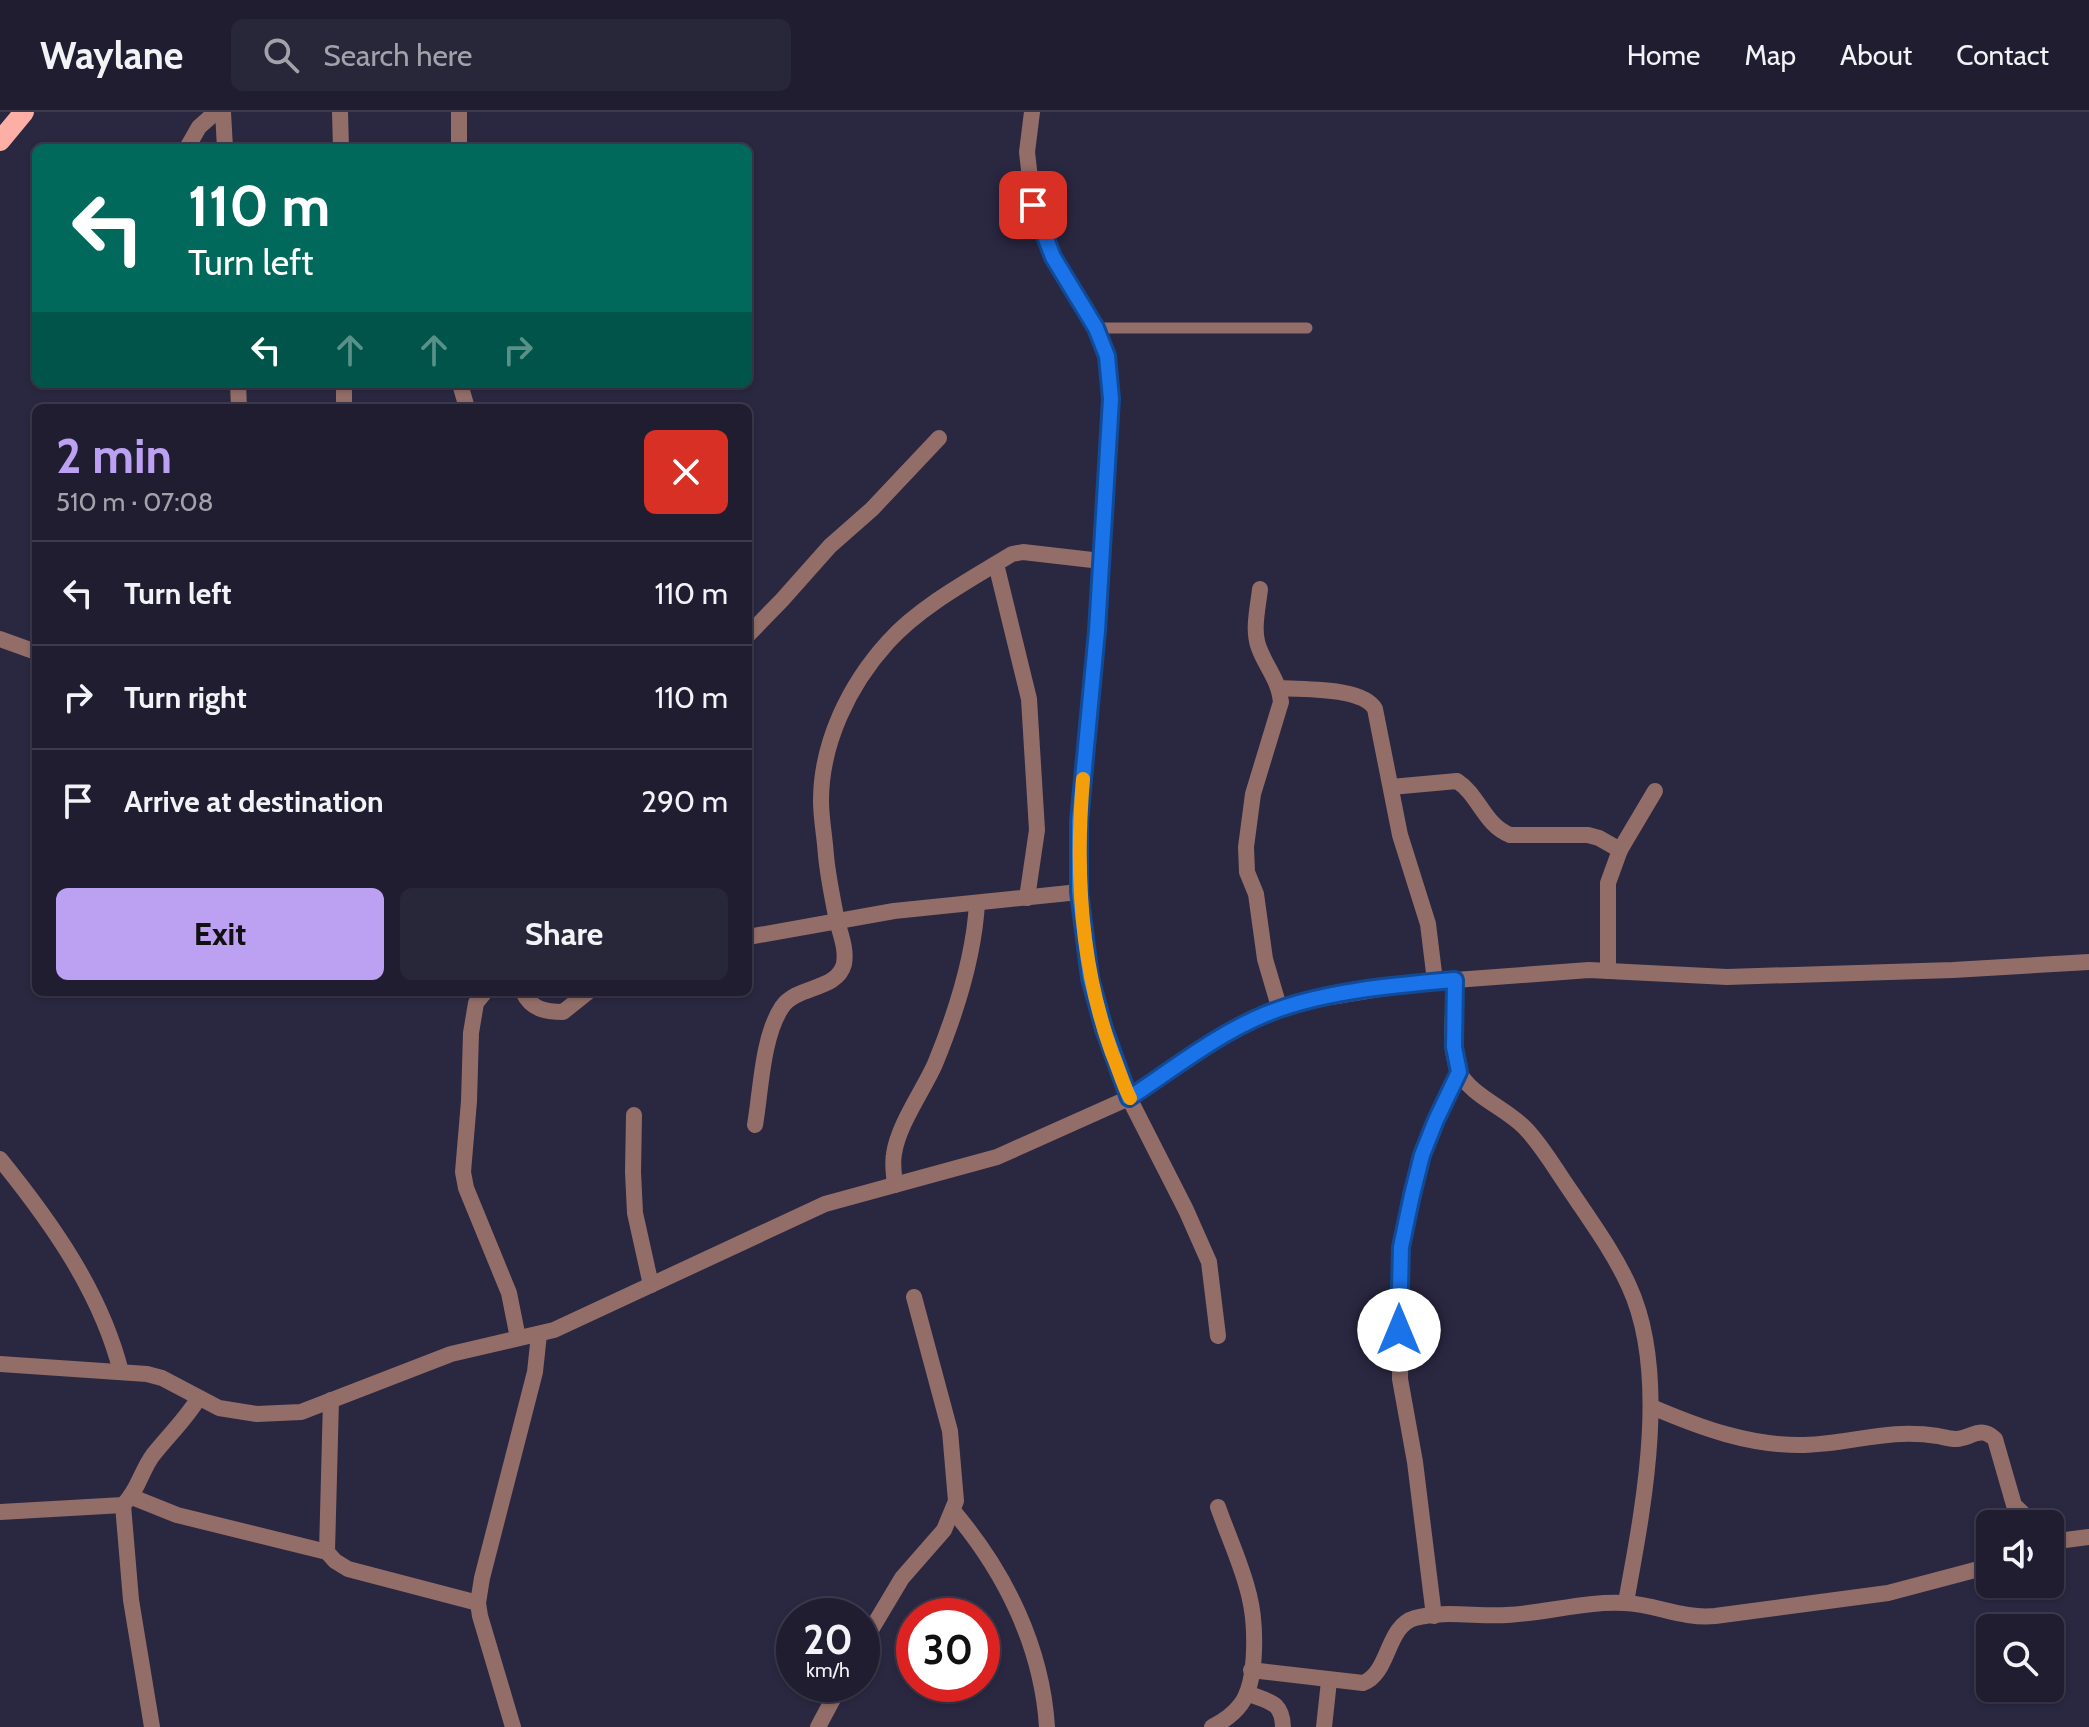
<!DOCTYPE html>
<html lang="en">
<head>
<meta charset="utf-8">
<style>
	body { margin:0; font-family:Cabin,sans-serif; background:#282639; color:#f1f3f6; height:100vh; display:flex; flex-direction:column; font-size:30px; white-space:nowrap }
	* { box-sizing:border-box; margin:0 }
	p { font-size:26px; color:#a2a2ab }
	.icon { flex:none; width:44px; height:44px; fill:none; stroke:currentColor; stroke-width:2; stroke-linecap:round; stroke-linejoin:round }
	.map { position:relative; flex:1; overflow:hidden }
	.sheet { position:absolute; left:32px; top:292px; width:720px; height:592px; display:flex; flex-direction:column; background:#201d31; border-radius:12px; box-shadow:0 2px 6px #0004,0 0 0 2px #3d3b4d }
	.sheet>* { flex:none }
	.hud { position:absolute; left:32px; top:32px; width:720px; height:244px; border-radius:12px; box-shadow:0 2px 6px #0004,0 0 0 2px #3d3b4d; background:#00695c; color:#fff; overflow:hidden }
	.buttons { position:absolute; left:1976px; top:1398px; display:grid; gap:16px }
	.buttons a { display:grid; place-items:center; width:88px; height:88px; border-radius:12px; background:#201d31; box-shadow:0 2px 6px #0004,0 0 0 2px #3d3b4d; font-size:40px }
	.speed { position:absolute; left:776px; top:1486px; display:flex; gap:16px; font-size:40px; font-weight:700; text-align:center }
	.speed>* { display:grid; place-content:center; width:104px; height:104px; border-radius:50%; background:#201d31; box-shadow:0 2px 6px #0004,0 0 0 2px #3d3b4d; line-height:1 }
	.speed small { font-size:20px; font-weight:400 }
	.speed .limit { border:12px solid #d22; background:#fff; color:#111 }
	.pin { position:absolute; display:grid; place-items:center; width:68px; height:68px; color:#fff; margin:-34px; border-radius:16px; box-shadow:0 4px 12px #0006 }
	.me { position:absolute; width:88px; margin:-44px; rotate:0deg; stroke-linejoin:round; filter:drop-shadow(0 0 6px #0008) }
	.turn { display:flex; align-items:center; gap:28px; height:168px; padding:0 24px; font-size:36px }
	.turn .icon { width:104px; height:104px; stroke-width:2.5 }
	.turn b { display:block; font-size:56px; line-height:68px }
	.lanes { display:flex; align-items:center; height:76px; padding:0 24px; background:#0003; justify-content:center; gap:40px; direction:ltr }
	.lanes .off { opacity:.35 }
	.round { display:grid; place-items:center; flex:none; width:84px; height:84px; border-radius:12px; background:#282639 }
	.overview { display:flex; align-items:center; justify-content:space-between; height:136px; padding:0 24px }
	h1 { font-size:48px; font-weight:700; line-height:60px; color:#bca0f2 }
	.button { display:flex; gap:16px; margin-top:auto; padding:16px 24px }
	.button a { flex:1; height:92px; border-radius:12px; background:#bca0f2; color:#111; font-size:32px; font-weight:700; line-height:92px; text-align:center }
	.button a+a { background:#282639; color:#f1f3f6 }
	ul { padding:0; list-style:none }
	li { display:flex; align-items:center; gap:24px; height:104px; padding:0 24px; border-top:2px solid #3d3b4d }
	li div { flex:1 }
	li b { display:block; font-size:30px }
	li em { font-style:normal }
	header { display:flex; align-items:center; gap:48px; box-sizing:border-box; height:112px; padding:0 40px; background:#201d31; border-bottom:2px solid #3d3b4d }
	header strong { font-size:38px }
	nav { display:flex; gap:44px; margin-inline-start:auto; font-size:28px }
	.search { width:560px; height:72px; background:#282639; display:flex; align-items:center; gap:20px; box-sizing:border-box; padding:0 28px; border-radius:12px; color:#a2a2ab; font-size:30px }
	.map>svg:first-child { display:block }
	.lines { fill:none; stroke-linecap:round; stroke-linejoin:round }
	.lane { stroke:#936d68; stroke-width:11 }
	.street { stroke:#936d68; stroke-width:16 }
	.primary { stroke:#fdaea5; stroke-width:20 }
	.route-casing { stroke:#114b97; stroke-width:20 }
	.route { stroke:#1a73e8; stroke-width:14 }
	.slow { stroke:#f59e0b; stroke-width:14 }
</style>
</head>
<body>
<header>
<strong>Waylane</strong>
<div class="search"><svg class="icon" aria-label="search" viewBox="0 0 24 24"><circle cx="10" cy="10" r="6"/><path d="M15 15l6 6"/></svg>Search here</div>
<nav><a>Home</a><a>Map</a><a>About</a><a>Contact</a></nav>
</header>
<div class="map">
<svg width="2089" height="1615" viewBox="0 0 2089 1615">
	<rect width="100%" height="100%" fill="#2a2741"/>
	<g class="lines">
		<polyline class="lane" points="1096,216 1307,216"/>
		<g class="street">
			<polyline points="223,0 225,36"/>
			<polyline points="340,0 341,36"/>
			<polyline points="459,0 459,36"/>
			<polyline points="1032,0 1027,40 1033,93 1053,145 1096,216 1107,244 1111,287 1097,519 1079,709 1079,780 1090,866 1104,917 1129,986 1186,1098 1209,1150 1218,1224"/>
			<polyline points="187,36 199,15 216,0"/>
			<polyline points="238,272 239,296"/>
			<polyline points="460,272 467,296"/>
			<polyline points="344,296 344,272"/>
			<polyline points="996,452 1029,587 1037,718 1027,786"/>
			<path d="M1260,477C1258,496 1252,518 1259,536C1266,555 1279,568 1281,590L1253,682L1246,735L1247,760L1256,782L1265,847L1280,898"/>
			<polyline points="748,523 782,488 830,434 872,397 939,326"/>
			<polyline points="0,527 36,540"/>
			<path d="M1280,576C1304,578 1363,575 1375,597L1400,723L1428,812L1435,869"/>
			<path d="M1391,675L1457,669C1479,683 1484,713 1510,723H1588L1599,726L1620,738"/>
			<polyline points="748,825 894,799 1079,780"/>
			<polyline points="1608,859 1608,771 1620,738 1655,679"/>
			<path d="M1455,868C1454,893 1448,936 1458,958C1470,984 1507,996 1526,1017C1544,1036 1557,1060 1572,1081C1592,1111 1614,1141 1629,1174C1670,1263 1643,1397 1626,1490"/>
			<polyline points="485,880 476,891 471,921 469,989 463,1060 466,1076 509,1181 518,1226"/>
			<path d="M523,880C531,897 545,900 563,900L588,880"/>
			<polyline points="634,1003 633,1060 635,1101 651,1173"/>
			<path d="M755,1013C761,979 762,925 782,895C797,873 837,879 844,852C847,835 839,820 836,804C832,784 828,764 826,744C825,726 821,707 821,689C821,631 849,573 888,530C919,495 971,467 1012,442L1023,440L1101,449"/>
			<path d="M0,1047C51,1110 101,1180 121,1260"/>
			<path d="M895,1073C894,1063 892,1052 894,1042C898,1013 923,979 935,952C956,901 974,846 977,791"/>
			<polyline points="0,1252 147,1262 162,1266 219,1296 257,1302 301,1300 451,1242 554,1218 825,1092 997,1045 1129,986 1228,921 1267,902 1312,888 1415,871 1589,858 1727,865 1953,858 2089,850"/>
			<polyline points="331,1288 327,1440 335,1449 348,1457 478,1491"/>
			<path d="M1652,1295C1701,1316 1750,1334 1804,1333C1853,1332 1886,1316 1938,1324C1943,1325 1950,1327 1956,1327C1972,1326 1980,1313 1995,1327L2014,1393L2034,1412"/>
			<polyline points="132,1385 177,1403 327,1440"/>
			<polyline points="123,1393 131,1488 152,1615"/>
			<path d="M0,1400L123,1393C138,1379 141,1359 153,1343C168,1324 185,1308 198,1287"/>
			<path d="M954,1400C1005,1460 1042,1535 1047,1615"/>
			<polyline points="2050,1423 2065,1428 2089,1425"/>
			<polyline points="1434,1504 1415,1350 1400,1267 1401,1135 1422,1043 1436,1008 1459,960"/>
			<polyline points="862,1533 902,1466 944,1418 956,1389 950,1319 914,1185"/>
			<path d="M1251,1558L1363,1571C1390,1561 1386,1514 1415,1506C1444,1498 1477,1505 1507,1503C1546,1501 1586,1489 1624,1491C1656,1492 1681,1507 1715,1504L1888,1481L1990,1454"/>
			<path d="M1247,1581C1269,1590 1282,1589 1283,1615"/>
			<polyline points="513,1615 480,1504 478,1491 482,1466 535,1260 539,1222"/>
			<polyline points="818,1615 841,1572"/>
			<path d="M1212,1615C1224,1609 1233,1603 1241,1592C1258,1569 1256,1510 1249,1483C1242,1453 1228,1424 1218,1395"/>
			<polyline points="1324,1615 1329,1569"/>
		</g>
		<polyline class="primary" points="0,29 24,0"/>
	</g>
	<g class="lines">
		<defs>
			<path id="route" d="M1033,93L1053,145L1096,216L1107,244L1111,287L1097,519L1079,709V780L1090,866L1104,917L1129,986C1173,957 1217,922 1266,902C1322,879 1395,873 1455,868L1454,935L1459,960L1436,1008L1422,1043L1412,1083L1401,1135L1399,1218"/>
		</defs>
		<use href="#route" class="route-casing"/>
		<use href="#route" class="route"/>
		<path class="slow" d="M1083,667C1075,760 1080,853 1112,941C1118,955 1123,973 1130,986"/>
	</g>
</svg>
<div class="buttons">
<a><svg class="icon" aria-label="sound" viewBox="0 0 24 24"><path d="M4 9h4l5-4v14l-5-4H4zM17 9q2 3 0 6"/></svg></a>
<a><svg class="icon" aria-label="search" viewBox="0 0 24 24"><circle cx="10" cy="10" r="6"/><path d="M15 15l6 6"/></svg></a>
</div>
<div class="speed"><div>20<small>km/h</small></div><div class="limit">30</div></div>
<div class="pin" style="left:1033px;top:93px;background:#d93025"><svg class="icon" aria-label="arrive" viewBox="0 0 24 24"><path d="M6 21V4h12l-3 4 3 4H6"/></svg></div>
<svg class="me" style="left:1399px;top:1218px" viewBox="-20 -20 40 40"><circle r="19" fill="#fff"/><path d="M0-13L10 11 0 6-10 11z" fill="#1a73e8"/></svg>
<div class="hud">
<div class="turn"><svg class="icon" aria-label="left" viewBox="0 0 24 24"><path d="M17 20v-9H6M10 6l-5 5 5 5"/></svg><div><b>110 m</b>Turn left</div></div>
<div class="lanes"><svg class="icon" aria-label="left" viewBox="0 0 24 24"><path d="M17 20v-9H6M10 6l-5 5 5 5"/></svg><svg class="icon off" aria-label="ahead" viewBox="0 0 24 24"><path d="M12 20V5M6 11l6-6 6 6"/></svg><svg class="icon off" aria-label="ahead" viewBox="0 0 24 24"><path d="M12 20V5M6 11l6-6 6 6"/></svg><svg class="icon off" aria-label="right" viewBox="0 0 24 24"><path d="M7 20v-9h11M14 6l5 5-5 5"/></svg></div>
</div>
<section class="sheet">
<div class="overview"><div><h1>2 min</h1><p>510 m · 07:08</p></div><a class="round" style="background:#d93025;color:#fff"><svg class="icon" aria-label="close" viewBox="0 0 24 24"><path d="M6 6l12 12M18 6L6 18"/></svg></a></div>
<ul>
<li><svg class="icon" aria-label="left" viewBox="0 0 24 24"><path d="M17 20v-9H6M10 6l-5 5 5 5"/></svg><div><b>Turn left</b></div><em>110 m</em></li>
<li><svg class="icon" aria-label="right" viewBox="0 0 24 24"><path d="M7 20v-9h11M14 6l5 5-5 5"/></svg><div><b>Turn right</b></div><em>110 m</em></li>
<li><svg class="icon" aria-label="arrive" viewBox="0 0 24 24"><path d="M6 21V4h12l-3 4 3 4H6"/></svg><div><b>Arrive at destination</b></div><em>290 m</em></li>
</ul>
<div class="button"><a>Exit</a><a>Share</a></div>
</section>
</div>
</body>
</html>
